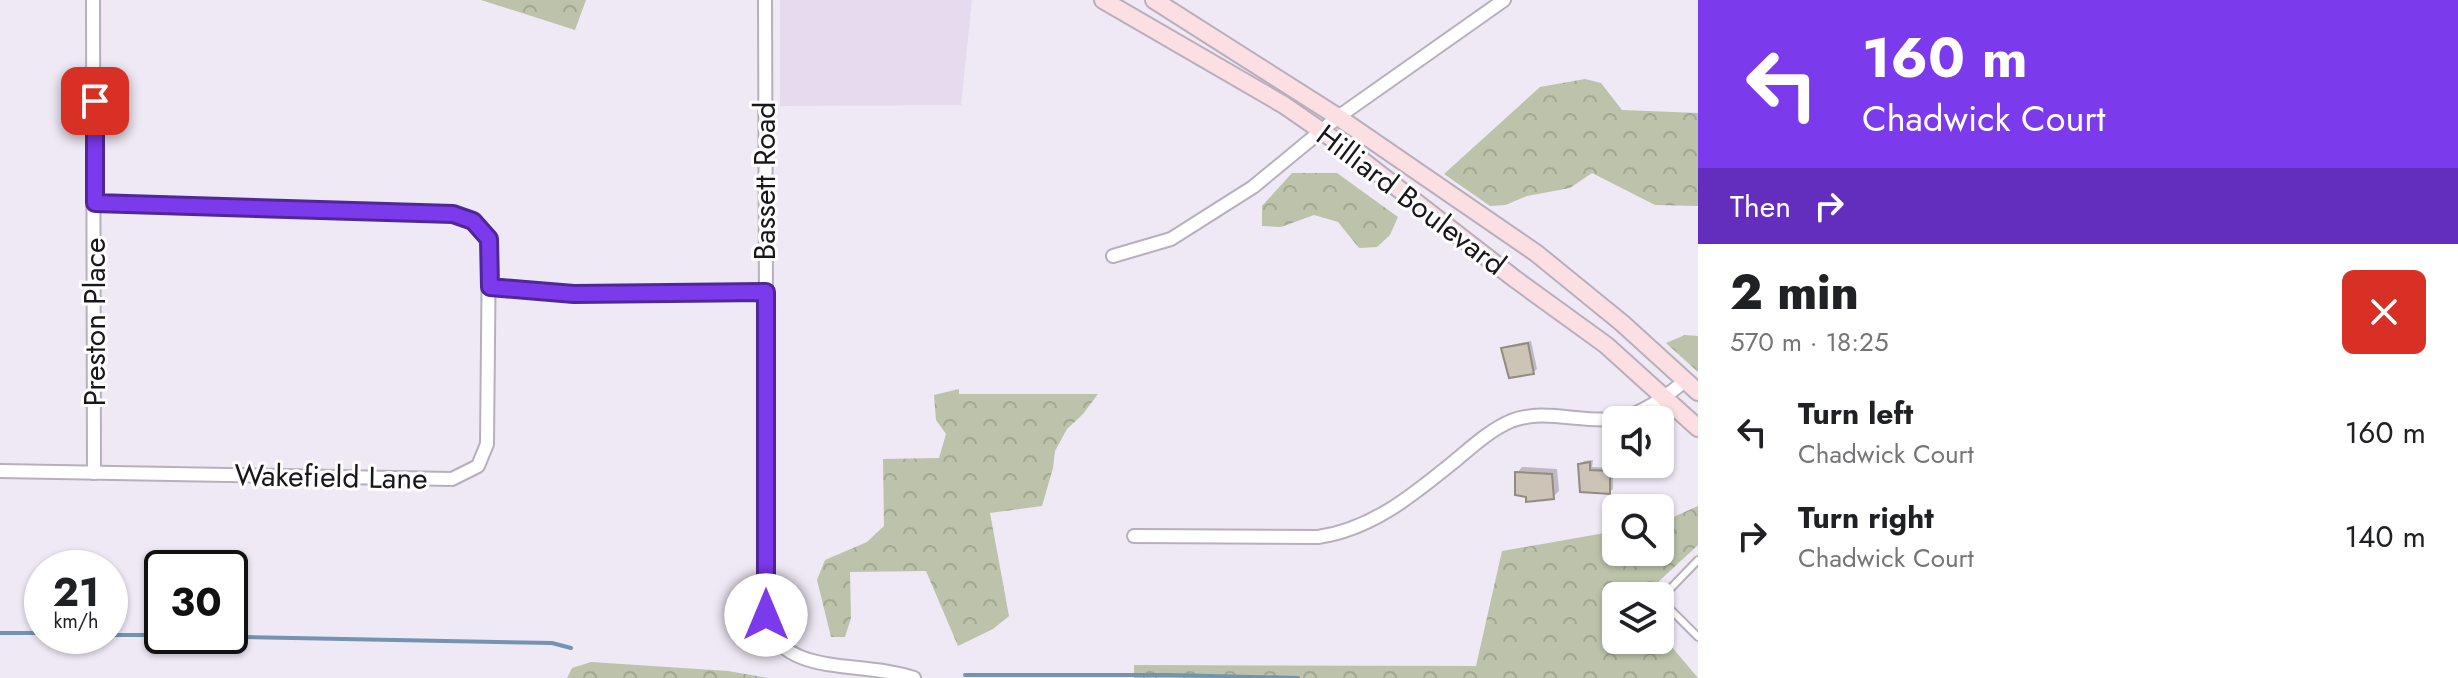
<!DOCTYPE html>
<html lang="en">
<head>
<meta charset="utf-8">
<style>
	body { margin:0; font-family:Jost,sans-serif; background:#f6f6f6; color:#202124; height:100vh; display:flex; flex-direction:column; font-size:30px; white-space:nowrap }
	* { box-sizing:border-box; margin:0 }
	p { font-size:26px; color:#757577 }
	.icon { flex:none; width:44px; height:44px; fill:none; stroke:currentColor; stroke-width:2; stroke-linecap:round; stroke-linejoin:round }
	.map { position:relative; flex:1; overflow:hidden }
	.panel { display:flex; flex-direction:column; background:#fff; width:760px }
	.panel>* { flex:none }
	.guide { background:#7c3aed; color:#fff; overflow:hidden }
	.fabs { position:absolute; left:1602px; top:406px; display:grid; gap:16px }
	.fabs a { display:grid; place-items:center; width:72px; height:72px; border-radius:12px; background:#fff; box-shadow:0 2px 6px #0004; font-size:40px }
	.speed { position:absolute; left:24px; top:550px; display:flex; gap:16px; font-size:40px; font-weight:700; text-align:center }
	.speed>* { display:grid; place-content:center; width:104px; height:104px; border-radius:50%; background:#fff; box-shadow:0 2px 6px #0004; line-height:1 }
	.speed small { font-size:20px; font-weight:400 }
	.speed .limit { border:4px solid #111; border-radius:12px; background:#fff; color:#111 }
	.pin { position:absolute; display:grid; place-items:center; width:68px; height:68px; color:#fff; margin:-34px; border-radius:16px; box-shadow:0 4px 12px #0006 }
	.me { position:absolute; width:88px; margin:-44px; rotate:0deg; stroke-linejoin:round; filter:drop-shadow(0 0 6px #0008) }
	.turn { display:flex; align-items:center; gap:28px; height:168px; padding:0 32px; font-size:36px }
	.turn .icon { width:104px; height:104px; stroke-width:2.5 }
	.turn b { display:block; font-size:56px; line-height:68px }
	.then { display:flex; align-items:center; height:76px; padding:0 32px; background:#0003; gap:16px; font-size:30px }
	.round { display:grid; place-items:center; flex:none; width:84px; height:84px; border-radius:12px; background:#f6f6f6 }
	.overview { display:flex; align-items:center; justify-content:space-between; height:136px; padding:0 32px }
	h1 { font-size:48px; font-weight:800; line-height:60px }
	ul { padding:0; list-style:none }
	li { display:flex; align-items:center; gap:24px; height:104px; padding:0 32px }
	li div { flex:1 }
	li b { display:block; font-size:30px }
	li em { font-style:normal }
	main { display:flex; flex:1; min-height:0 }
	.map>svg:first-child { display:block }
	.built { fill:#e6dbee }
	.forest { fill:url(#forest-crowns) }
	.shadow { fill:#0003 }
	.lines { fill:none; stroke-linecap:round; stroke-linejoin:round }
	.stream { stroke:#7393b1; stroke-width:4 }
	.building { fill:#cdc4b8; stroke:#938b80; stroke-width:2 }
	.service-casing { stroke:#b7b0bc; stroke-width:10 }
	.minor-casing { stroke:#b7b0bc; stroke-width:16 }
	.secondary-casing { stroke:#b7b0bc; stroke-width:20 }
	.service { stroke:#fff; stroke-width:6 }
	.minor { stroke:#fff; stroke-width:12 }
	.secondary { stroke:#fbdfe3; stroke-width:16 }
	.route-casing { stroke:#51269a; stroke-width:20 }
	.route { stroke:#7c3aed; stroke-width:14 }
	.labels { text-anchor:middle; stroke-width:6; stroke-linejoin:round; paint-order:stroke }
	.street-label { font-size:30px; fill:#1a171c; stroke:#fff }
</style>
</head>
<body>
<main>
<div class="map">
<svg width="1698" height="678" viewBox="0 0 1698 678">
	<defs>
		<pattern id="forest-crowns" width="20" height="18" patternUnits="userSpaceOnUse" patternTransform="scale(2)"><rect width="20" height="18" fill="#bcc3aa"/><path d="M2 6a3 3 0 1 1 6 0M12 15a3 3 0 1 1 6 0" fill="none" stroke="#a1a792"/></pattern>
	</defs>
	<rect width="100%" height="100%" fill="#efe8f5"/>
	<polygon class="built" points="780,0 972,0 961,105 780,106"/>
	<g class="forest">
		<polygon points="481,0 586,0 575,30"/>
		<polygon points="1585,79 1601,83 1622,110 1698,113 1698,206 1655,205 1592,173 1570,188 1527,196 1505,205 1490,206 1444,174 1540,87"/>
		<polygon points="1292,173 1337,173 1398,217 1390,235 1377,247 1359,248 1338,222 1314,215 1281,227 1262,226 1262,206"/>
		<polygon points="1685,335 1698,336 1698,372 1666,343"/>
		<polygon points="959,389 959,394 1098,394 1083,414 1067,429 1055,451 1053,468 1042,506 990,513 1009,616 993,629 958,646 926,571 850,572 851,618 845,637 831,637 817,580 825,560 867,542 884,526 883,459 939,458 946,434 936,420 934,395"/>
		<polygon points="1698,506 1698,545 1643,596 1616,596 1616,640 1660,640 1660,633 1698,678 1134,678 1134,665 1476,666 1502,551 1616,531 1616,552 1660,552 1660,523"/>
		<polygon points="591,662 728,671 768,678 567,678 572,668"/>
	</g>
	<g class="shadow">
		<polygon points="1531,341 1537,369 1533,372 1503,349 1507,346"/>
		<polygon points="1593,460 1592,467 1613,468 1613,489 1609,492 1580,465 1584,461"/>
		<polygon points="1522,467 1557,469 1559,491 1553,497 1517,473"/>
	</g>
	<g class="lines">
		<g class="stream">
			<polyline points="0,633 42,633"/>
			<polyline points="110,635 162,635"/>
			<polyline points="195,636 552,643 571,648"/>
			<polyline points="965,675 1168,675 1298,678"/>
		</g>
	</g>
	<g class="building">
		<polygon points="1528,343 1534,374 1509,378 1501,348"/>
		<polygon points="1590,462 1590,470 1610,471 1610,494 1580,492 1578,464"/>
		<polygon points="1515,472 1552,474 1554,499 1526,502 1526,497 1515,495"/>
	</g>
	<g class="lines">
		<defs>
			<polyline id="service" points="1698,560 1670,589 1665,604 1698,637"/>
			<g id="minor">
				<polyline points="93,0 94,473"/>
				<path d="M765,0L767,622C785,678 862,660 914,678"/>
				<polyline points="1113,256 1171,239 1253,187 1338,117 1504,0"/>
				<polyline points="490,287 574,294 766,292"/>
				<polyline points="0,471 452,479 478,466 487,444 489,239 473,221 453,214 95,203"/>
				<path d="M1134,536L1318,537C1373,529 1414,494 1456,460C1473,446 1490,430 1511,421C1544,408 1580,423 1615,419C1637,417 1668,396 1684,381"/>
			</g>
			<g id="secondary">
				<polyline points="1103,0 1284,105 1346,148 1515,279 1606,345 1698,428"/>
				<polyline points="1154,0 1338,117 1536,253 1622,323 1698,392"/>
			</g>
		</defs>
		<use href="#service" class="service-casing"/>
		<use href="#minor" class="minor-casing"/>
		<use href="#secondary" class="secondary-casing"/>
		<use href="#service" class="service"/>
		<use href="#minor" class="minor"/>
		<use href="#secondary" class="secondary"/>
	</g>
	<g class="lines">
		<defs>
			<polyline id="route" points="95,101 95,203 453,214 473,221 489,239 490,287 574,294 766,292 766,615"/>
		</defs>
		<use href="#route" class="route-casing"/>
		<use href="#route" class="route"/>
	</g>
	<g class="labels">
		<g class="street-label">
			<text transform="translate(765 181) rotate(-90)" y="10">Bassett Road</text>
			<text transform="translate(1411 200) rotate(37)" y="10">Hilliard Boulevard</text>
			<text transform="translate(95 322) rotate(-90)" y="10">Preston Place</text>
			<text transform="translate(331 477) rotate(1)" y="10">Wakefield Lane</text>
		</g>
	</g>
</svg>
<div class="fabs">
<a><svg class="icon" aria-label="sound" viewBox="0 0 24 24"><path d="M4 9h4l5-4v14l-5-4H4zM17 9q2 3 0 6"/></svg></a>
<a><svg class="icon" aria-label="search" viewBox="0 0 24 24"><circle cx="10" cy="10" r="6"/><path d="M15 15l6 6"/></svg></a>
<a><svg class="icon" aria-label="layers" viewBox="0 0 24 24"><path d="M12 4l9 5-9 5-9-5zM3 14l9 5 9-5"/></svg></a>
</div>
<div class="speed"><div>21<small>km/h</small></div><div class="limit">30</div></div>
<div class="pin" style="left:95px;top:101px;background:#d93025"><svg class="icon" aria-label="arrive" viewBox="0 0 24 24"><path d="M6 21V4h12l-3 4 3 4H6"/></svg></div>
<svg class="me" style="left:766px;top:615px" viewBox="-20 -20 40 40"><circle r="19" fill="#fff"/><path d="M0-13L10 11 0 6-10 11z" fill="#7c3aed"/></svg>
</div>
<section class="panel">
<div class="guide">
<div class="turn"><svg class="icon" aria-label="left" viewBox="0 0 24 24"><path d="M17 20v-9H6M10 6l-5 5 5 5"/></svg><div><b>160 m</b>Chadwick Court</div></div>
<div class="then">Then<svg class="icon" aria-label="right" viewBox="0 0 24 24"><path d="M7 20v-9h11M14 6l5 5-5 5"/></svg></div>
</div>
<div class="overview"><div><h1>2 min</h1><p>570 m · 18:25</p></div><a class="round" style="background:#d93025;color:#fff"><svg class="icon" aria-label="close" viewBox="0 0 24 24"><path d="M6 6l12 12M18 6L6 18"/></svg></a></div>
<ul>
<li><svg class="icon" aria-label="left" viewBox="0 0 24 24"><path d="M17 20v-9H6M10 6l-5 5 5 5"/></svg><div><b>Turn left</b><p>Chadwick Court</p></div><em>160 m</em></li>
<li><svg class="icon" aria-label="right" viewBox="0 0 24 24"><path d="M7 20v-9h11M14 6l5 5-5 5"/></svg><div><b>Turn right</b><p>Chadwick Court</p></div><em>140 m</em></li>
</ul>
</section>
</main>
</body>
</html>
